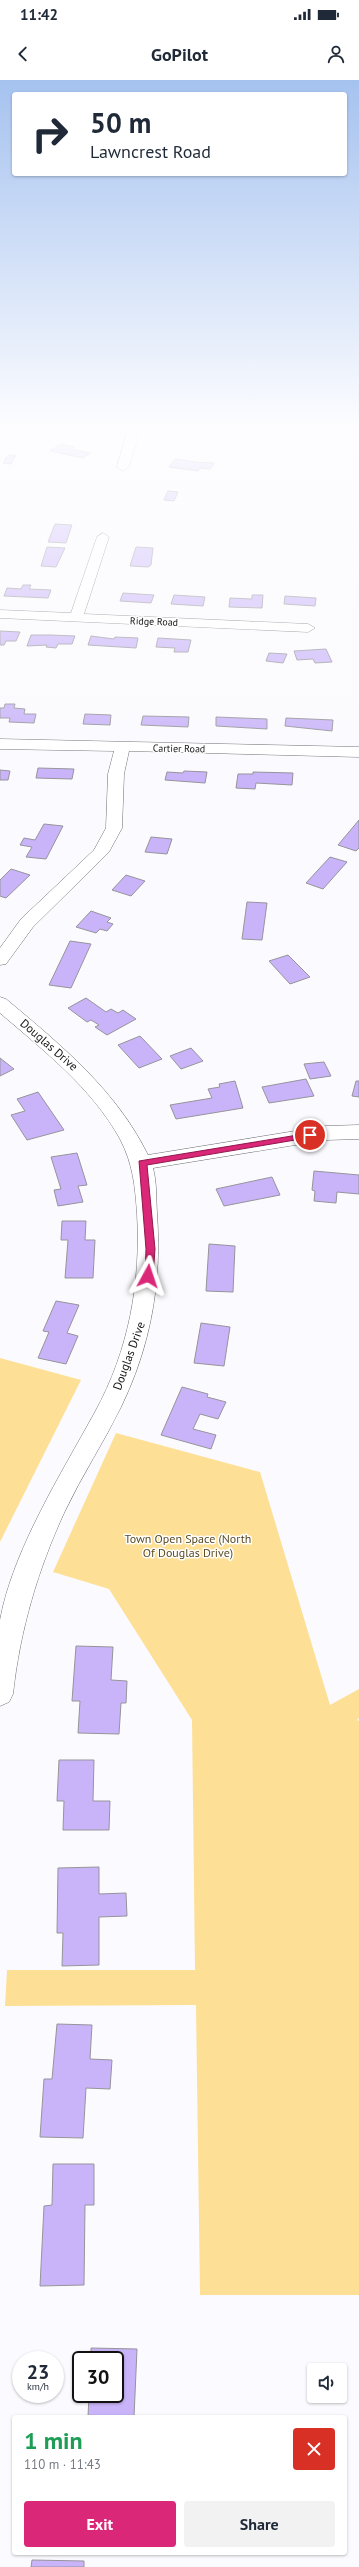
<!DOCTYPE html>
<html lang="en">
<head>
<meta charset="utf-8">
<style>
	body { margin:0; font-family:"PT Sans",sans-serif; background:#f2f2f3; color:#1f2937; height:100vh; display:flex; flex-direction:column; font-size:15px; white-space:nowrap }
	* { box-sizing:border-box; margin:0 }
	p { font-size:13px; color:#747a83 }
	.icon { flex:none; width:22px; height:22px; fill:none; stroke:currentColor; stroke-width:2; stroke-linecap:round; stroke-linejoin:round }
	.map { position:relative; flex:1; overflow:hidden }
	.details { position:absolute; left:12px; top:2335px; width:335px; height:140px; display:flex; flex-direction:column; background:#fff; border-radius:4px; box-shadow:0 1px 3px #0004 }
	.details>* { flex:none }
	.top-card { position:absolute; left:12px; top:12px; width:335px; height:84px; border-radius:4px; box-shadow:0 1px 3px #0004; background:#fff; color:#1f2937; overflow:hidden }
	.controls { position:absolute; left:307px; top:2283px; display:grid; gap:8px }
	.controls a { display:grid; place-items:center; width:40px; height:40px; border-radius:4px; background:#fff; box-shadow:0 1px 3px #0004; font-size:20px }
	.speed { position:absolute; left:12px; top:2271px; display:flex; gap:8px; font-size:20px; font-weight:700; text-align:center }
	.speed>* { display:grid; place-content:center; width:52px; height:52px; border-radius:50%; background:#fff; box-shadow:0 1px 3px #0004; line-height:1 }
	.speed small { font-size:10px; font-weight:400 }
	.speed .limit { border:2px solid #111; border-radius:6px; background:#fff; color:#111 }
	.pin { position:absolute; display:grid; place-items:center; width:34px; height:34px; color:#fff; margin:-17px; border:2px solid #fff; border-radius:50%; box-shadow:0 1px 4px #0007 }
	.me { position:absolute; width:44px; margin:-22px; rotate:5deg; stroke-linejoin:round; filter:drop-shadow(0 0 3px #0008) }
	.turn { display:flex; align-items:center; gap:14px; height:84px; padding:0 12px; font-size:18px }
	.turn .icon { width:52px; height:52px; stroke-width:2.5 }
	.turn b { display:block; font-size:28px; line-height:34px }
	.round { display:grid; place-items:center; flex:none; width:42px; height:42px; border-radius:4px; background:#f2f2f3 }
	.summary { display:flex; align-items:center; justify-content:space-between; height:68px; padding:0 12px }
	h1 { font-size:24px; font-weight:700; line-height:30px; color:#1e9e55 }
	.cta { display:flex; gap:8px; margin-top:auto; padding:8px 12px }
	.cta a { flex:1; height:46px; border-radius:4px; background:#db2777; color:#fff; font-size:16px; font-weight:700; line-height:46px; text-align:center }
	.cta a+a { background:#f2f2f3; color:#1f2937 }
	.status { display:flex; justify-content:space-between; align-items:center; height:28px; padding:0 20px; background:#fff; direction:ltr }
	.status svg { height:11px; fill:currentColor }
	header { display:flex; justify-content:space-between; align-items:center; height:52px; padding:0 12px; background:#fff; font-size:18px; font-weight:700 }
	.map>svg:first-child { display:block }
	.green { fill:#fde096 }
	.building { fill:#c9b4f9; stroke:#96949a }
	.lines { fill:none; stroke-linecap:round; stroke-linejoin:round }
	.street-casing { stroke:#706e74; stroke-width:1 }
	.street { fill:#fff; fill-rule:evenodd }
	.route { fill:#db2777; stroke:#8e194d }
	.labels { text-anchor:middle; stroke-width:3; stroke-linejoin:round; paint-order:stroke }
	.far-street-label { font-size:10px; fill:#161617; stroke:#fff }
	.street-label { font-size:12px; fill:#161617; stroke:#fff }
	.park-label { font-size:12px; fill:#5a4b23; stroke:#fff }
</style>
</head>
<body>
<div class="status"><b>11:42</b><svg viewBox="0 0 49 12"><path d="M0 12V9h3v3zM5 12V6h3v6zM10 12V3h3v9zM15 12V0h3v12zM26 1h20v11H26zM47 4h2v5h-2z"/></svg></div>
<header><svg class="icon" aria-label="back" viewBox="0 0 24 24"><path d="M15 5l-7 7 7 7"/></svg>GoPilot<svg class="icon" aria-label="person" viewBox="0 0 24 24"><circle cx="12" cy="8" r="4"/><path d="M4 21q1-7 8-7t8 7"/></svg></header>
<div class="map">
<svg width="359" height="2487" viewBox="0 0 359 2487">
	<rect width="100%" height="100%" fill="#fbfafe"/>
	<g class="green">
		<polygon points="0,1278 81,1300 0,1462"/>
		<polygon points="116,1353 260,1392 330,1625 359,1609 359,1638 357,1640 359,1641 359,2215 200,2215 196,1925 5,1926 7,1890 195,1890 192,1640 109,1509 53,1492"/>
	</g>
	<g class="building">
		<polygon points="61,364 74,367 71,369 90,373 83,378 50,371"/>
		<polygon points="8,375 16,375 11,384 3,383"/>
		<polygon points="175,379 195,382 214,383 210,389 200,388 198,391 169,387"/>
		<polygon points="168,411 178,412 174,421 164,420"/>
		<polygon points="55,444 72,445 66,463 48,462"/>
		<polygon points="47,467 65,468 56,487 41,486"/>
		<polygon points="136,467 153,468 151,485 148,487 130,486"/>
		<polygon points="23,505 31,505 29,509 51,510 48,518 4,516 7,508 21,509"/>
		<polygon points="123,513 154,515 151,523 120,521"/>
		<polygon points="174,515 205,517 203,526 171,524"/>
		<polygon points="252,515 263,515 262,528 229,527 230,518 252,519"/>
		<polygon points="285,516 316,518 315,526 284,524"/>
		<polygon points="0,551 20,552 16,561 6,561 4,565 0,565"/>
		<polygon points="31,555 51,555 75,556 72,564 58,564 56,568 46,567 47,565 27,566"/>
		<polygon points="91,556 114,559 115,557 138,558 136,568 88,565"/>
		<polygon points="158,558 191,560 188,572 174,572 175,568 156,567"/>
		<polygon points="326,569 332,582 315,583 313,579 297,580 294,571"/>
		<polygon points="269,573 287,574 283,583 266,581"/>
		<polygon points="5,624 15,624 14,628 25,629 24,634 36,634 34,643 9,642 10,638 0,638 0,628 4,628"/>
		<polygon points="85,634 111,635 110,645 83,644"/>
		<polygon points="143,636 189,637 188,647 141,645"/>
		<polygon points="216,637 267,639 267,649 216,646"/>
		<polygon points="286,638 333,640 332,651 285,646"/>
		<polygon points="38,688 74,689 72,699 36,698"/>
		<polygon points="0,690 10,691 8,700 0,700"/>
		<polygon points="184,691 207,692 205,703 165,700 167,692 183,693"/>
		<polygon points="253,692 293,693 292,705 256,703 255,709 236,708 238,694 253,694"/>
		<polygon points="359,740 359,768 356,771 338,765"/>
		<polygon points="44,744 63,746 46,779 26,777 32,767 20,765 24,758 35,760"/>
		<polygon points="151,757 172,759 167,774 145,772"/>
		<polygon points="330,777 347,782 323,809 306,803"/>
		<polygon points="11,789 30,795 6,818 0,816 0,800"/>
		<polygon points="126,795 145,801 131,816 112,810"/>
		<polygon points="247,822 267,823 262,860 242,859"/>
		<polygon points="91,831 111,838 107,842 113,844 107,851 100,849 96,853 76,847"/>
		<polygon points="70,861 91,864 71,908 49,905"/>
		<polygon points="288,875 310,897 290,904 269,881"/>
		<polygon points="86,918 106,932 111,929 118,933 123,930 136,939 107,955 95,947 99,945 91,940 87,942 68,928"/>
		<polygon points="140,956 162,979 139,988 118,965"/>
		<polygon points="191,968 203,981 181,989 170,976"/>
		<polygon points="0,978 14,989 0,996"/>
		<polygon points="324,982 331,996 310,999 304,984"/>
		<polygon points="306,999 314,1016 269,1023 262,1007"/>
		<polygon points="235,1001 243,1028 176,1039 170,1025 212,1018 208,1009 220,1007 219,1004"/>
		<polygon points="356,1001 359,1001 359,1017 352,1016"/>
		<polygon points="38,1012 64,1050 27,1060 11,1035 25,1031 17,1019"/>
		<polygon points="77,1073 87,1105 78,1106 83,1122 58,1126 54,1110 61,1109 51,1077"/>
		<polygon points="314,1091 359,1095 359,1114 337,1112 336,1123 314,1121 315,1111 312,1110"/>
		<polygon points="272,1097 280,1115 224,1126 216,1109"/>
		<polygon points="62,1141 86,1141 85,1160 95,1160 93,1198 65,1198 68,1160 61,1160"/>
		<polygon points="209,1164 235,1166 233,1212 206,1211"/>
		<polygon points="56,1221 79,1225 67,1253 78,1256 66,1284 38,1278 49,1252 43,1251"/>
		<polygon points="201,1243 230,1247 224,1286 194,1283"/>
		<polygon points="182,1307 208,1314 207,1317 226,1322 218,1339 200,1334 193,1349 216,1355 211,1369 161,1355"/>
		<polygon points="76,1566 113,1567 111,1600 127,1601 126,1623 121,1623 119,1654 78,1653 80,1621 72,1621"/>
		<polygon points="59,1680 94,1680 93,1721 110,1721 109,1750 63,1750 64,1721 57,1721"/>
		<polygon points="99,1787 99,1814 126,1813 127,1836 99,1837 99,1885 62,1886 63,1853 57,1853 58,1788"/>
		<polygon points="57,1944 92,1945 90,1979 112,1980 110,2009 86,2008 83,2058 40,2057 44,1999 52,1999"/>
		<polygon points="53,2084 94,2084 94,2125 85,2125 84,2205 40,2206 44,2126 52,2125"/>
		<polygon points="91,2268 137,2269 134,2337 88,2337 89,2314 115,2314 115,2280 91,2280"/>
		<polygon points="32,2480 84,2481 84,2487 31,2487"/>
	</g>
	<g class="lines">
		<defs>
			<g id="street">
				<polygon points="129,346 141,346 129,387 123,391 117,387"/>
				<polygon points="103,453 109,457 84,534 308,544 315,548 308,552 0,538 0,530 71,533 97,457"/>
				<polygon points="0,659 359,667 359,677 129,671 124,694 122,748 109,772 33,847 6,884 0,885 0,868 21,839 94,770 106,748 108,694 114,671 0,669"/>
				<path d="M0,917L6,919C61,965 116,1010 148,1075L326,1046L359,1045V1059L326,1060L153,1088C157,1103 156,1118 157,1133C162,1202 151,1265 121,1327C104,1362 82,1395 65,1431C38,1489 20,1550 13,1614L9,1622L0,1626C0,1601 0,1564 0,1540C13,1470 61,1394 95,1332C129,1270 141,1203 137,1133C135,1106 133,1084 120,1059C92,1008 43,970 0,933Z"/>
			</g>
		</defs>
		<use href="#street" class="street-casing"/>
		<use href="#street" class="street"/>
	</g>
	<linearGradient id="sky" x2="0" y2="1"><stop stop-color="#a5c2ef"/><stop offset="0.5" stop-color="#fdfdff"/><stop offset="1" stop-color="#fdfdff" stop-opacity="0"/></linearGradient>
	<rect width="359" height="694" fill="url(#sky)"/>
	<polygon class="route" points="310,1053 314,1055 313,1057 147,1085 155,1169 153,1196 152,1198 145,1198 146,1169 139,1081"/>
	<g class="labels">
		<g class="far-street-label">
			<text transform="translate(154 541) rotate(2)" y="4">Ridge Road</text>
			<text transform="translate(179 668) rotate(1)" y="4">Cartier Road</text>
		</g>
		<g class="street-label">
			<text transform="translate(49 965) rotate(41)" y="4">Douglas Drive</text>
			<text transform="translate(129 1276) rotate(-70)" y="4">Douglas Drive</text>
		</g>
		<g class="park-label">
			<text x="188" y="1463">Town Open Space (North<tspan x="188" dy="14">Of Douglas Drive)</tspan></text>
		</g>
	</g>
</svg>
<div class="controls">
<a><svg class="icon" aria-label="sound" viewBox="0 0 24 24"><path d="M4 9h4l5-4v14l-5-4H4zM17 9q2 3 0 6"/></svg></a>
</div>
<div class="speed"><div>23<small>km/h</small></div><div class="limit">30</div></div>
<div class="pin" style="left:310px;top:1055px;background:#d93025"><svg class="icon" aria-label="arrive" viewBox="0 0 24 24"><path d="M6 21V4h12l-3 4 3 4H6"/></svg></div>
<svg class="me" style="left:148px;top:1196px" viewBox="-20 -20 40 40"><path d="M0-17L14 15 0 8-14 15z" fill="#db2777" stroke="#fff" stroke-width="4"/></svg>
<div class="top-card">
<div class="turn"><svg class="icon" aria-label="right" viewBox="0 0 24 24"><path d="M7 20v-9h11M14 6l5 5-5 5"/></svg><div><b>50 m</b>Lawncrest Road</div></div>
</div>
<section class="details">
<div class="summary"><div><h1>1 min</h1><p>110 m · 11:43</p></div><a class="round" style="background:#d93025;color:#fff"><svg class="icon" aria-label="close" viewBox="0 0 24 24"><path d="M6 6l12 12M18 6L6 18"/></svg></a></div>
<div class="cta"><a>Exit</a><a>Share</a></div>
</section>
</div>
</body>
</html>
